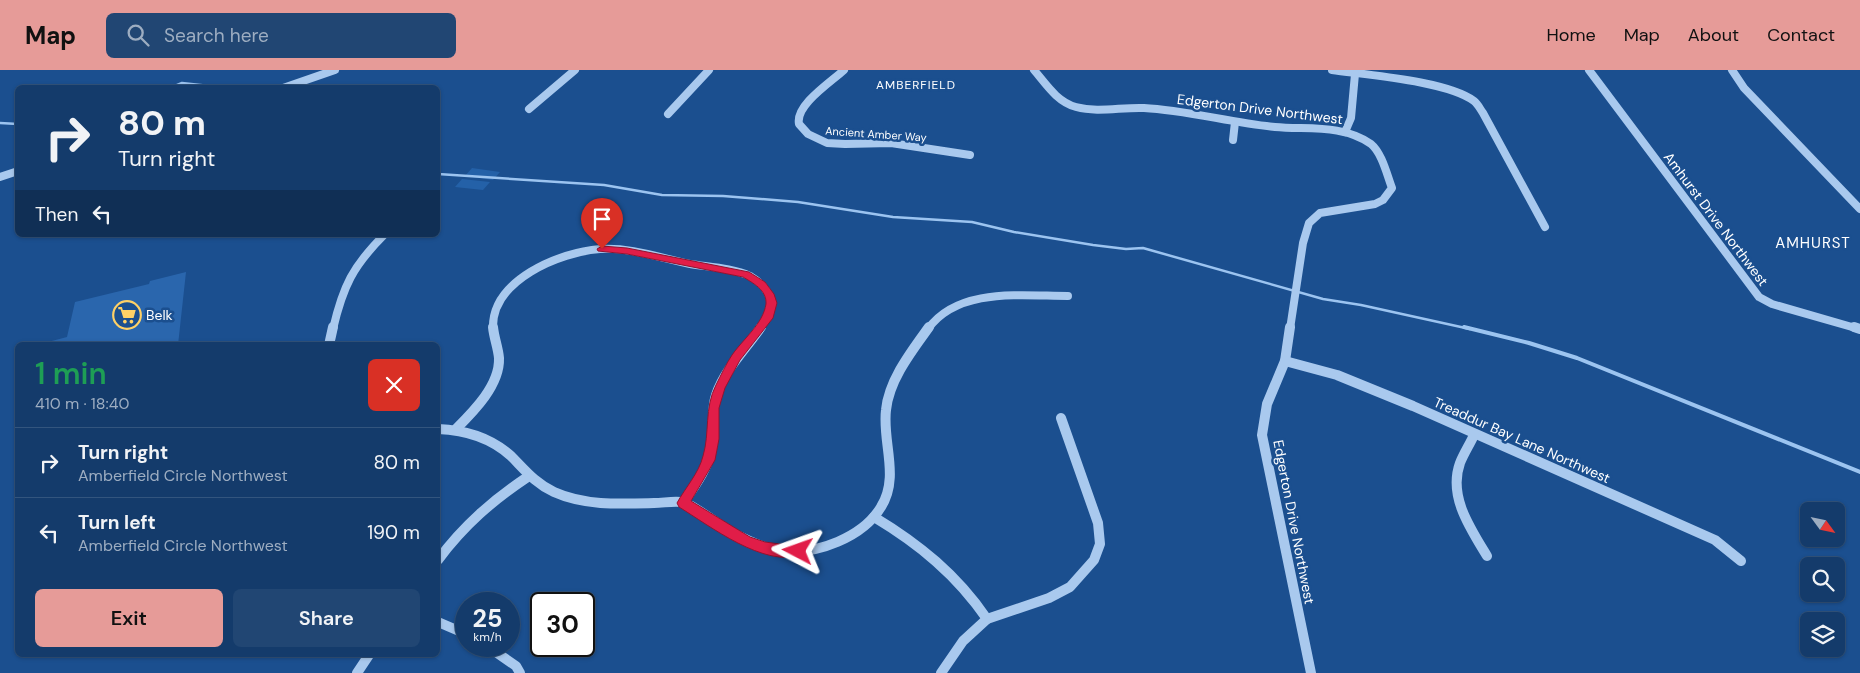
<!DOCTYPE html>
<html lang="en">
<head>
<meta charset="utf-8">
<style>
	body { margin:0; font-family:"DM Sans",sans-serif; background:#214673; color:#f1f3f6; height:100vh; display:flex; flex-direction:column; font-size:19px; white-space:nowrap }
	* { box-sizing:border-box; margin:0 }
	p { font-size:16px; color:#9dadc1 }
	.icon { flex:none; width:28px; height:28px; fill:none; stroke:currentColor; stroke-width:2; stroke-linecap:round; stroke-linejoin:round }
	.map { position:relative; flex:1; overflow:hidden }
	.sheet { position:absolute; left:15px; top:272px; width:425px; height:315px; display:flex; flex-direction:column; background:#143b6b; border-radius:8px; box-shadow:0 1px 4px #0004,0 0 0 1px #33557e }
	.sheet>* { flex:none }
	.guide { position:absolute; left:15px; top:15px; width:425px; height:152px; border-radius:8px; box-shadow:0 1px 4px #0004,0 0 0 1px #33557e; background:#143b6b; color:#f1f3f6; overflow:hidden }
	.needle { width:32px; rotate:123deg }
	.controls { position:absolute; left:1800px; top:432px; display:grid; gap:10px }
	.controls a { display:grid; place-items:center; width:45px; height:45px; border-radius:8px; background:#143b6b; box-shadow:0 1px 4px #0004,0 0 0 1px #33557e; font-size:25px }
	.speed { position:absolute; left:455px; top:522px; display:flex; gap:10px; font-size:25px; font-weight:700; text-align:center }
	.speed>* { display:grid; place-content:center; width:65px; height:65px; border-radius:50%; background:#143b6b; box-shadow:0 1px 4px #0004,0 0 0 1px #33557e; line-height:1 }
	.speed small { font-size:12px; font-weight:400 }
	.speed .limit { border:2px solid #111; border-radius:8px; background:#fff; color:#111 }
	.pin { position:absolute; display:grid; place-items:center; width:42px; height:42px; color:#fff; margin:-51px -21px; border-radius:50% 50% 50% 0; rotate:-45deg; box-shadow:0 0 5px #0007 }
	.pin .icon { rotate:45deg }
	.me { position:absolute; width:55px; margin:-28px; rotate:274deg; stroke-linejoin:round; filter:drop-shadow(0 0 4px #0008) }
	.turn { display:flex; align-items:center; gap:18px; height:105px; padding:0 20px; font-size:22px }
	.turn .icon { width:65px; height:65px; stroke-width:2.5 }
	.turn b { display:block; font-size:35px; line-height:42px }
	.then { display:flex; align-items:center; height:48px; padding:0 20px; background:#0003; gap:10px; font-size:19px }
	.round { display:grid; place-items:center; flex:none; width:52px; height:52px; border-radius:8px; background:#214673 }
	.summary { display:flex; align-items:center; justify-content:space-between; height:85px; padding:0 20px }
	h1 { font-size:30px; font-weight:600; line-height:38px; color:#1e9e55 }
	.action { display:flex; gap:10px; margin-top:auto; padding:10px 20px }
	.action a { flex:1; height:58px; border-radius:8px; background:#e69b98; color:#111; font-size:20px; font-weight:600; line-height:58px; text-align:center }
	.action a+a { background:#214673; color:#f1f3f6 }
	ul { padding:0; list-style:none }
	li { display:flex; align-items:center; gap:15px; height:70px; padding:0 20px; border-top:1px solid #33557e }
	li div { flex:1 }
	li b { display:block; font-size:19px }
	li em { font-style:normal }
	header { display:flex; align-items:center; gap:30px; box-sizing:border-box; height:70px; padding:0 25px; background:#e69b98; color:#111 }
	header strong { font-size:24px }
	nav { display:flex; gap:28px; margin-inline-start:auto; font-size:18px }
	.search { width:350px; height:45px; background:#214673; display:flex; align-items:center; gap:12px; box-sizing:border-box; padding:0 18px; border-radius:8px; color:#9dadc1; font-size:19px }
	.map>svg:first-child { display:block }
	.green { fill:#2461a8 }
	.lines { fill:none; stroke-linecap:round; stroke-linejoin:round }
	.stream-far1 { stroke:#9cc4f0; stroke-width:2.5 }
	.stream { stroke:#9cc4f0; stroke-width:4 }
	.building { fill:#2a66ad }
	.minor-far1 { stroke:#a9c9ee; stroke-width:8 }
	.minor { stroke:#a9c9ee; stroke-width:10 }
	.route { fill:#e11d48; stroke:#92132f }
	.labels { text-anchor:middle; stroke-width:5; stroke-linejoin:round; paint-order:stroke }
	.far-street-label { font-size:11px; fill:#fff; stroke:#1b4f8f }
	.far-neighbourhood-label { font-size:12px; letter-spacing:1px; fill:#fff; stroke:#1b4f8f }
	.street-label { font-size:14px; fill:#fff; stroke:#1b4f8f }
	.poi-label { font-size:14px; fill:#fff; stroke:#1b4f8f; text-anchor:start }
	.neighbourhood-label { font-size:15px; letter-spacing:1px; fill:#fff; stroke:#1b4f8f }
</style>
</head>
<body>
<header>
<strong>Map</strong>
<div class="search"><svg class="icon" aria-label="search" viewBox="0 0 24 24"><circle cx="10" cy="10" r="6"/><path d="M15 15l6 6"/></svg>Search here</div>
<nav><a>Home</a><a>Map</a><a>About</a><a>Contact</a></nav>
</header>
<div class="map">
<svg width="1860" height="603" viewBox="0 0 1860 603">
	<rect width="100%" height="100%" fill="#1b4f8f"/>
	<g class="green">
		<polygon points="472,98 500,102 493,110 465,106"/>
		<polygon points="462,109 490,112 483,120 455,117"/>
	</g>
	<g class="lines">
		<g class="stream-far1">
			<polyline points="170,18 182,13 228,18"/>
			<polyline points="0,53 18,54"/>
			<polyline points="438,104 604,115 662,125 723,126 798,132 893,147 972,152 1014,162 1093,175 1126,179 1143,178 1323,229 1361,235 1470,259"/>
		</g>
		<polyline class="stream" points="1464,257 1529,273 1577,288 1860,402"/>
	</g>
	<polygon class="building" points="186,202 178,275 48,275 48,272 67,267 75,232 149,214 150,211"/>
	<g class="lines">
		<g class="minor-far1">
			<path d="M844,0C831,12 795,35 799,54L808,64L827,73L845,74L891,73L970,85"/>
			<path d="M1034,0C1046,14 1057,32 1076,37C1098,43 1121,37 1144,38C1186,40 1232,53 1275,57C1308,60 1342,54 1371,74C1382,83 1387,105 1392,118L1383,130L1375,134L1320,143L1309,153L1303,173L1290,259"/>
			<path d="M1332,0C1367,5 1447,11 1474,31C1478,34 1480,39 1483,43L1545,157"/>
			<polyline points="1589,0 1759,227 1772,234 1859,259"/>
			<polyline points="1732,0 1744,18 1860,139"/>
			<polyline points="283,18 335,0"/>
			<polyline points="529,39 575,0"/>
			<polyline points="668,44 709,0"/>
			<polyline points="1345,62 1351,48 1355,4"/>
			<polyline points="1233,70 1235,52"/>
			<polyline points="0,107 18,101"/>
			<path d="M333,259C343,216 353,196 384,165"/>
			<path d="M493,259C491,210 560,182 600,179C630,177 661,188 690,194C709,197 733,198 750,206C775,221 775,236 760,259"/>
			<path d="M928,259C958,217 1022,226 1068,226"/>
		</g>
		<g class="minor">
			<polyline points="1290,257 1285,291 1267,334 1262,365 1311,603"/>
			<polyline points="1854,257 1860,259"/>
			<polyline points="329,275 333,257"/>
			<polyline points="1285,291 1337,305 1413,336 1715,470 1741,491"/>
			<path d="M438,359C465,360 490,367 511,386C525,400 535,413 554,422C585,436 621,434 654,433C663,433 672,431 681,432C693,434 720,456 733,463C748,471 765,479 782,481C817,485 863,467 881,437C900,407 882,372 886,340C889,310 911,282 929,257"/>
			<path d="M456,359C474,341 500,315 499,288C498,277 494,268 493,257"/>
			<path d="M1474,365C1470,374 1464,383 1460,393C1448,426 1470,458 1487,486"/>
			<path d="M683,433C696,415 711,394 713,371C714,355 711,340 716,325C725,299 745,280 761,257"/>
			<path d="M874,447C919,474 957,505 987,549"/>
			<path d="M438,490C464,455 493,430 529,406"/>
			<polyline points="438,552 466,564"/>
			<polyline points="487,576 516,596 520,603"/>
			<polyline points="357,603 369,585"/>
			<polyline points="941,603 963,571 987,549 1049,528 1070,517 1094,490 1100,474 1098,453 1061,348"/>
		</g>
	</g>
	<path class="route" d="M602,176L627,178L749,202L765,212L774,224L777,233L773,248L740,290L725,318L719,338V369L715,390L691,431L750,467L765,472L802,477L804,481L802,485C764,498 710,456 679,437L677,433C685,418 699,403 703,386C710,363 704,338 716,315C721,305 726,294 732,285C743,269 763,254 766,234C767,220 753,213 743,207L627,184L598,181L597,179Z"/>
	<defs>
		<symbol id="supermarket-ring" viewBox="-11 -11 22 22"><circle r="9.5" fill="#1b4f8f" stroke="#ffd166" stroke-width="1.5"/><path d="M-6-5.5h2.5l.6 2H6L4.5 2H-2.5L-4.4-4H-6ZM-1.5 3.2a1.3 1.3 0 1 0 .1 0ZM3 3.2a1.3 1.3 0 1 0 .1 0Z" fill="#ffd166"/></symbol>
	</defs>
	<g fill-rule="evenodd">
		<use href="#supermarket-ring" x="111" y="229" width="32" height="32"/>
	</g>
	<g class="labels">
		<g class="far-street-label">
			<text transform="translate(876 64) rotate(4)" y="4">Ancient Amber Way</text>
		</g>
		<g class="far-neighbourhood-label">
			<text x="916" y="19">AMBERFIELD</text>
		</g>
		<g class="street-label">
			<text transform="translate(1260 39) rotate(7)" y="5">Edgerton Drive Northwest</text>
			<text transform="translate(1716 149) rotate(53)" y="5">Amhurst Drive Northwest</text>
			<text transform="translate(1522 370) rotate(24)" y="5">Treaddur Bay Lane Northwest</text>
			<text transform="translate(1294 452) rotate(79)" y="5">Edgerton Drive Northwest</text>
		</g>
		<g class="poi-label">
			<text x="146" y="250">Belk</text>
		</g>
		<g class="neighbourhood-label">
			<text x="1813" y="178">AMHURST</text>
		</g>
	</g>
</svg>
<div class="controls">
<a><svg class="needle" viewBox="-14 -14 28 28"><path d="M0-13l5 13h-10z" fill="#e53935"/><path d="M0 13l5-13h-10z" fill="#9dadc1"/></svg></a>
<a><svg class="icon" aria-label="search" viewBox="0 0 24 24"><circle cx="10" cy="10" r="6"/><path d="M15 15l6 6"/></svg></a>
<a><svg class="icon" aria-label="layers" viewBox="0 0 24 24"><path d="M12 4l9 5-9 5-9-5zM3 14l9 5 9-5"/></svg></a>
</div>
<div class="speed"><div>25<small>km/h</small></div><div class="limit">30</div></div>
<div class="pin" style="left:602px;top:179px;background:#d93025"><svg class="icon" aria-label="arrive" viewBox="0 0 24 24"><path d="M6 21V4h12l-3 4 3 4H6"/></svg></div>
<svg class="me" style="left:798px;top:481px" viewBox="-20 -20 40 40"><path d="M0-17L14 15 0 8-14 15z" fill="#e11d48" stroke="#fff" stroke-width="4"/></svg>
<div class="guide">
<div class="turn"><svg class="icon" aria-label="right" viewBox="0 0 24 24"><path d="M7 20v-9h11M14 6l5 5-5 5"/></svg><div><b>80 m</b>Turn right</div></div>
<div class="then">Then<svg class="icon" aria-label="left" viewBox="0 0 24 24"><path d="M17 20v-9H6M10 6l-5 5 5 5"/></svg></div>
</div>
<section class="sheet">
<div class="summary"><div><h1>1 min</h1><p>410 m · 18:40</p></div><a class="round" style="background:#d93025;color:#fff"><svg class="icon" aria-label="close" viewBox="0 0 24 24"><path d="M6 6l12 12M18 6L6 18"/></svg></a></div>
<ul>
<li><svg class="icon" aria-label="right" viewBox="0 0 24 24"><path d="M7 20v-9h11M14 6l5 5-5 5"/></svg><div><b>Turn right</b><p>Amberfield Circle Northwest</p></div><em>80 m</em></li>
<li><svg class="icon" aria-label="left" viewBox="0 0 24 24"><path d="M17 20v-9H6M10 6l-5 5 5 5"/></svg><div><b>Turn left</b><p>Amberfield Circle Northwest</p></div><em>190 m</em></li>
</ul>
<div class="action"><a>Exit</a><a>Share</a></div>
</section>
</div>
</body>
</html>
